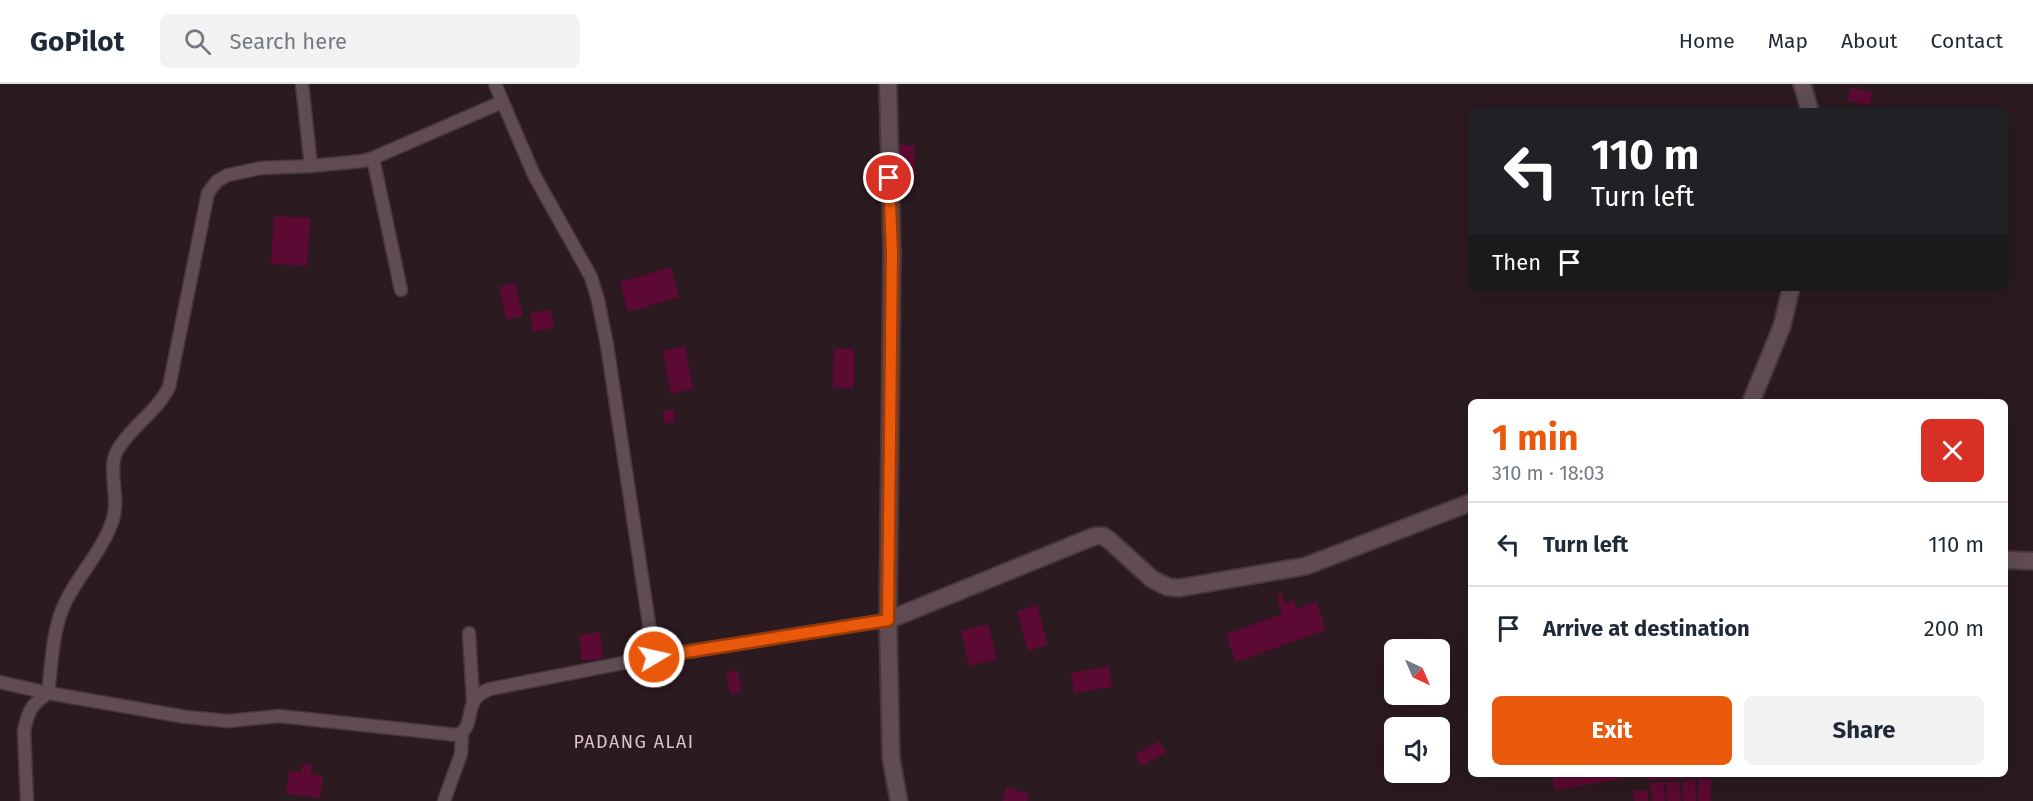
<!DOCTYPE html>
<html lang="en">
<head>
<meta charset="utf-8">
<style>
	body { margin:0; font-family:"Fira Sans",sans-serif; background:#f2f2f3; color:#1f2937; height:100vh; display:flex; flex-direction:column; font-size:22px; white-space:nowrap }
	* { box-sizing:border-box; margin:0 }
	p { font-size:20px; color:#747a83 }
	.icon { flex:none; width:33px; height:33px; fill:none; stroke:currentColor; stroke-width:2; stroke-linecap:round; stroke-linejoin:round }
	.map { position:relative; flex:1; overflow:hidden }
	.sheet { position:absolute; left:1468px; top:315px; width:540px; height:378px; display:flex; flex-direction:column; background:#fff; border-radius:9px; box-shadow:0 6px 24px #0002 }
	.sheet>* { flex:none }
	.top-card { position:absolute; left:1468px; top:24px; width:540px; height:183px; border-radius:9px; box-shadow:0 6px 24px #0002; background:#202124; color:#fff; overflow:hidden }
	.needle { width:39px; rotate:136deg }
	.tools { position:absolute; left:1384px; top:555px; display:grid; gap:12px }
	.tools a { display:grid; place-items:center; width:66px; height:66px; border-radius:9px; background:#fff; box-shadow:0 6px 24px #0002; font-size:30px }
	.pin { position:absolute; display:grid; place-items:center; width:51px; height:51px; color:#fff; margin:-26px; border:3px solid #fff; border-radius:50%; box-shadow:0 2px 6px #0007 }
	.me { position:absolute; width:66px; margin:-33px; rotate:81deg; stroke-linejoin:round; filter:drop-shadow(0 0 4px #0008) }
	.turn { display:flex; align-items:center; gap:21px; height:126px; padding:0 24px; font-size:27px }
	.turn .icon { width:78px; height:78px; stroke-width:2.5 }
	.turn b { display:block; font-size:42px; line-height:51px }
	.then { display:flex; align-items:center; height:57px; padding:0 24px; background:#0003; gap:12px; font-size:22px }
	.round { display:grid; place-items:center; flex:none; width:63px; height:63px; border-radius:9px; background:#f2f2f3 }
	.overview { display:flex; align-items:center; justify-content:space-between; height:102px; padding:0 24px }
	h1 { font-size:36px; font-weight:700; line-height:45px; color:#ea580c }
	.cta { display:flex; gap:12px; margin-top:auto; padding:12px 24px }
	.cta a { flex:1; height:69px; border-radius:9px; background:#ea580c; color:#fff; font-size:24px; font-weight:700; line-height:69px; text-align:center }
	.cta a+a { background:#f2f2f3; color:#1f2937 }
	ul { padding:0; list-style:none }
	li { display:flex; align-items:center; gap:18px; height:84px; padding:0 24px; border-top:2px solid #e0e1e3 }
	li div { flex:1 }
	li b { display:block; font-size:22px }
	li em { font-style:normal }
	header { display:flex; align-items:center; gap:36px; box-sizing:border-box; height:84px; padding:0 30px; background:#fff; border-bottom:2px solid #e0e1e3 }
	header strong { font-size:28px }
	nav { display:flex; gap:33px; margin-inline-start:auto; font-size:21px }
	.search { width:420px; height:54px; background:#f2f2f3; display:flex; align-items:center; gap:15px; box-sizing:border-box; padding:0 21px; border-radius:9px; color:#747a83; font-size:22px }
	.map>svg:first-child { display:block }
	.building { fill:#5c0933 }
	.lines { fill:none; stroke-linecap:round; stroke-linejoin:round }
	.street-casing { stroke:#45383c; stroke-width:15 }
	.secondary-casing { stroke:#45383c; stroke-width:20 }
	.street { stroke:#604c52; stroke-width:12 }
	.secondary { stroke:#604c52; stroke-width:16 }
	.route-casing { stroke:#983908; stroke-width:15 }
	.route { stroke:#ea580c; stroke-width:10 }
	.labels { text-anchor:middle; stroke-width:6; stroke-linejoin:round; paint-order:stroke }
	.quarter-label { font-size:18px; letter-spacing:1.5px; fill:#dec5cd; stroke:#2b1a20 }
</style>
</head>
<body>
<header>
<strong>GoPilot</strong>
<div class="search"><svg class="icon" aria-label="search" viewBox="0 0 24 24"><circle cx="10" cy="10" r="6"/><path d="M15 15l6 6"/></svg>Search here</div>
<nav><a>Home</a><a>Map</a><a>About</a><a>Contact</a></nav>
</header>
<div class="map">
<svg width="2033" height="717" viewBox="0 0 2033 717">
	<rect width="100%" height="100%" fill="#2b1a20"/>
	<g class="building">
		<polygon points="1850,4 1873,8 1870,21 1848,17"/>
		<rect x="896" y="61" width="19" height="31"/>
		<polygon points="274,132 310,134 307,182 271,180"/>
		<polygon points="671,183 679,213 628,228 620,198"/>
		<polygon points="515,199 523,232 507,236 499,203"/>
		<polygon points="551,226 554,244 533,248 530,229"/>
		<polygon points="685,262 693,305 671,310 663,267"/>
		<polygon points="834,265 854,265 854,304 833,303"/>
		<polygon points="674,326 675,338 664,340 663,327"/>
		<polygon points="1282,509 1285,519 1294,516 1297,525 1316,518 1326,546 1236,578 1226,550 1282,530 1276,511"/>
		<polygon points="1037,521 1048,561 1028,567 1017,527"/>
		<polygon points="988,540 997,575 969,582 961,547"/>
		<polygon points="600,548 603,574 582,577 579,551"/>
		<polygon points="1109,582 1112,603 1074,609 1071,589"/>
		<polygon points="737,586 742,607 730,610 726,589"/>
		<polygon points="1159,657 1166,668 1142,682 1135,671"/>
		<polygon points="303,680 312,681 311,690 323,692 320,714 286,710 289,687 301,688"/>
		<polygon points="1568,690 1642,690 1643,691 1555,706 1552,693"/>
		<polygon points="1646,690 1730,690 1730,692 1646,696"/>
		<rect x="1698" y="695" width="13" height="22"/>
		<polygon points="1695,696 1696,717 1683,717 1682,697"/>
		<polygon points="1679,697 1681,717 1667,717 1666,698"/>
		<polygon points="1664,698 1665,717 1652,717 1650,699"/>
		<polygon points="1006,703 1029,710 1027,717 1002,717"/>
		<polygon points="1647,705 1648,717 1634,717 1633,707"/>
	</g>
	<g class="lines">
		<defs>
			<g id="street">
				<polyline points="302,0 311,82"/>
				<polyline points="495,0 534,91 591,193 598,216 607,261 654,573"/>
				<polyline points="373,74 401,206"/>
				<polyline points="469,549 473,616"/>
				<path d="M0,598L48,609L186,633L228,637L279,632L458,651C478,640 460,616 490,605L654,573L888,536"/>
				<path d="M27,717L24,647C28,627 31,621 48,609C52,578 52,543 67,515C81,488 104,464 113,435C120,415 107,384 117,367C130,343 157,328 169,303L208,109L217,97L228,91L261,84L311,82L363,77L373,74L502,18"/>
				<polyline points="444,717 461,670 462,649"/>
			</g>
			<g id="secondary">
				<polyline points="888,0 892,168 888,536 891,674 899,717"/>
				<polyline points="1802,0 1810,27"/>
				<polyline points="1751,318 1782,242 1791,204"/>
				<polyline points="2006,476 2033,477"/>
				<polyline points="888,536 1095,452 1103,452 1109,456 1152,495 1168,503 1179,504 1306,482 1472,418"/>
			</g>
		</defs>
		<use href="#street" class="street-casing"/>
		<use href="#secondary" class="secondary-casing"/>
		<use href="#street" class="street"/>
		<use href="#secondary" class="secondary"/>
	</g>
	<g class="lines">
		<defs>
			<polyline id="route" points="654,573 888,536 892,168 889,94"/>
		</defs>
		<use href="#route" class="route-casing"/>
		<use href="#route" class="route"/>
	</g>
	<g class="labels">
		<g class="quarter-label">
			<text x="634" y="664">PADANG ALAI</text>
		</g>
	</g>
</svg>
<div class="tools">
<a><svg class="needle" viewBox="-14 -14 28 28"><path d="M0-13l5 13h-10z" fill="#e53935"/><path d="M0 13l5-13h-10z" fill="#747a83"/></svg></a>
<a><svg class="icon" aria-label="sound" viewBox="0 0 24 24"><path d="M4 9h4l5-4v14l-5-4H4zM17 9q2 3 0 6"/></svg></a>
</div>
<div class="pin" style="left:889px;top:94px;background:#d93025"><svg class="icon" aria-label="arrive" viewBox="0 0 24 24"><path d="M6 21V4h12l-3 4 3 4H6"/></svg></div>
<svg class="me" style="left:654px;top:573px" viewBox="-20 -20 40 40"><circle r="17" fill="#ea580c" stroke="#fff" stroke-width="3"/><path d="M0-11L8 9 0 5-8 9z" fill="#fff"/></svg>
<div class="top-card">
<div class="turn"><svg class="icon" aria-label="left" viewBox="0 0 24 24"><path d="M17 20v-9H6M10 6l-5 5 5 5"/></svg><div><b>110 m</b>Turn left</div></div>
<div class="then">Then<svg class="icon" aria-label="arrive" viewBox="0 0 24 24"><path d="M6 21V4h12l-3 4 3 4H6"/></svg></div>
</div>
<section class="sheet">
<div class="overview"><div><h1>1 min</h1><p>310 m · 18:03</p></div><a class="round" style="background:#d93025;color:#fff"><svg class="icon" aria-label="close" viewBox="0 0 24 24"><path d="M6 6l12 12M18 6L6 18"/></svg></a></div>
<ul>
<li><svg class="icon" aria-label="left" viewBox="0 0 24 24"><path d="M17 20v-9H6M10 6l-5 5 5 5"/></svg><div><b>Turn left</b></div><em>110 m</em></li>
<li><svg class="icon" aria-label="arrive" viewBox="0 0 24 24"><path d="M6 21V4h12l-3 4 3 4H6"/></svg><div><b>Arrive at destination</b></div><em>200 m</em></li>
</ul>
<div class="cta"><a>Exit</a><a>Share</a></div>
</section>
</div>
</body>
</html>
